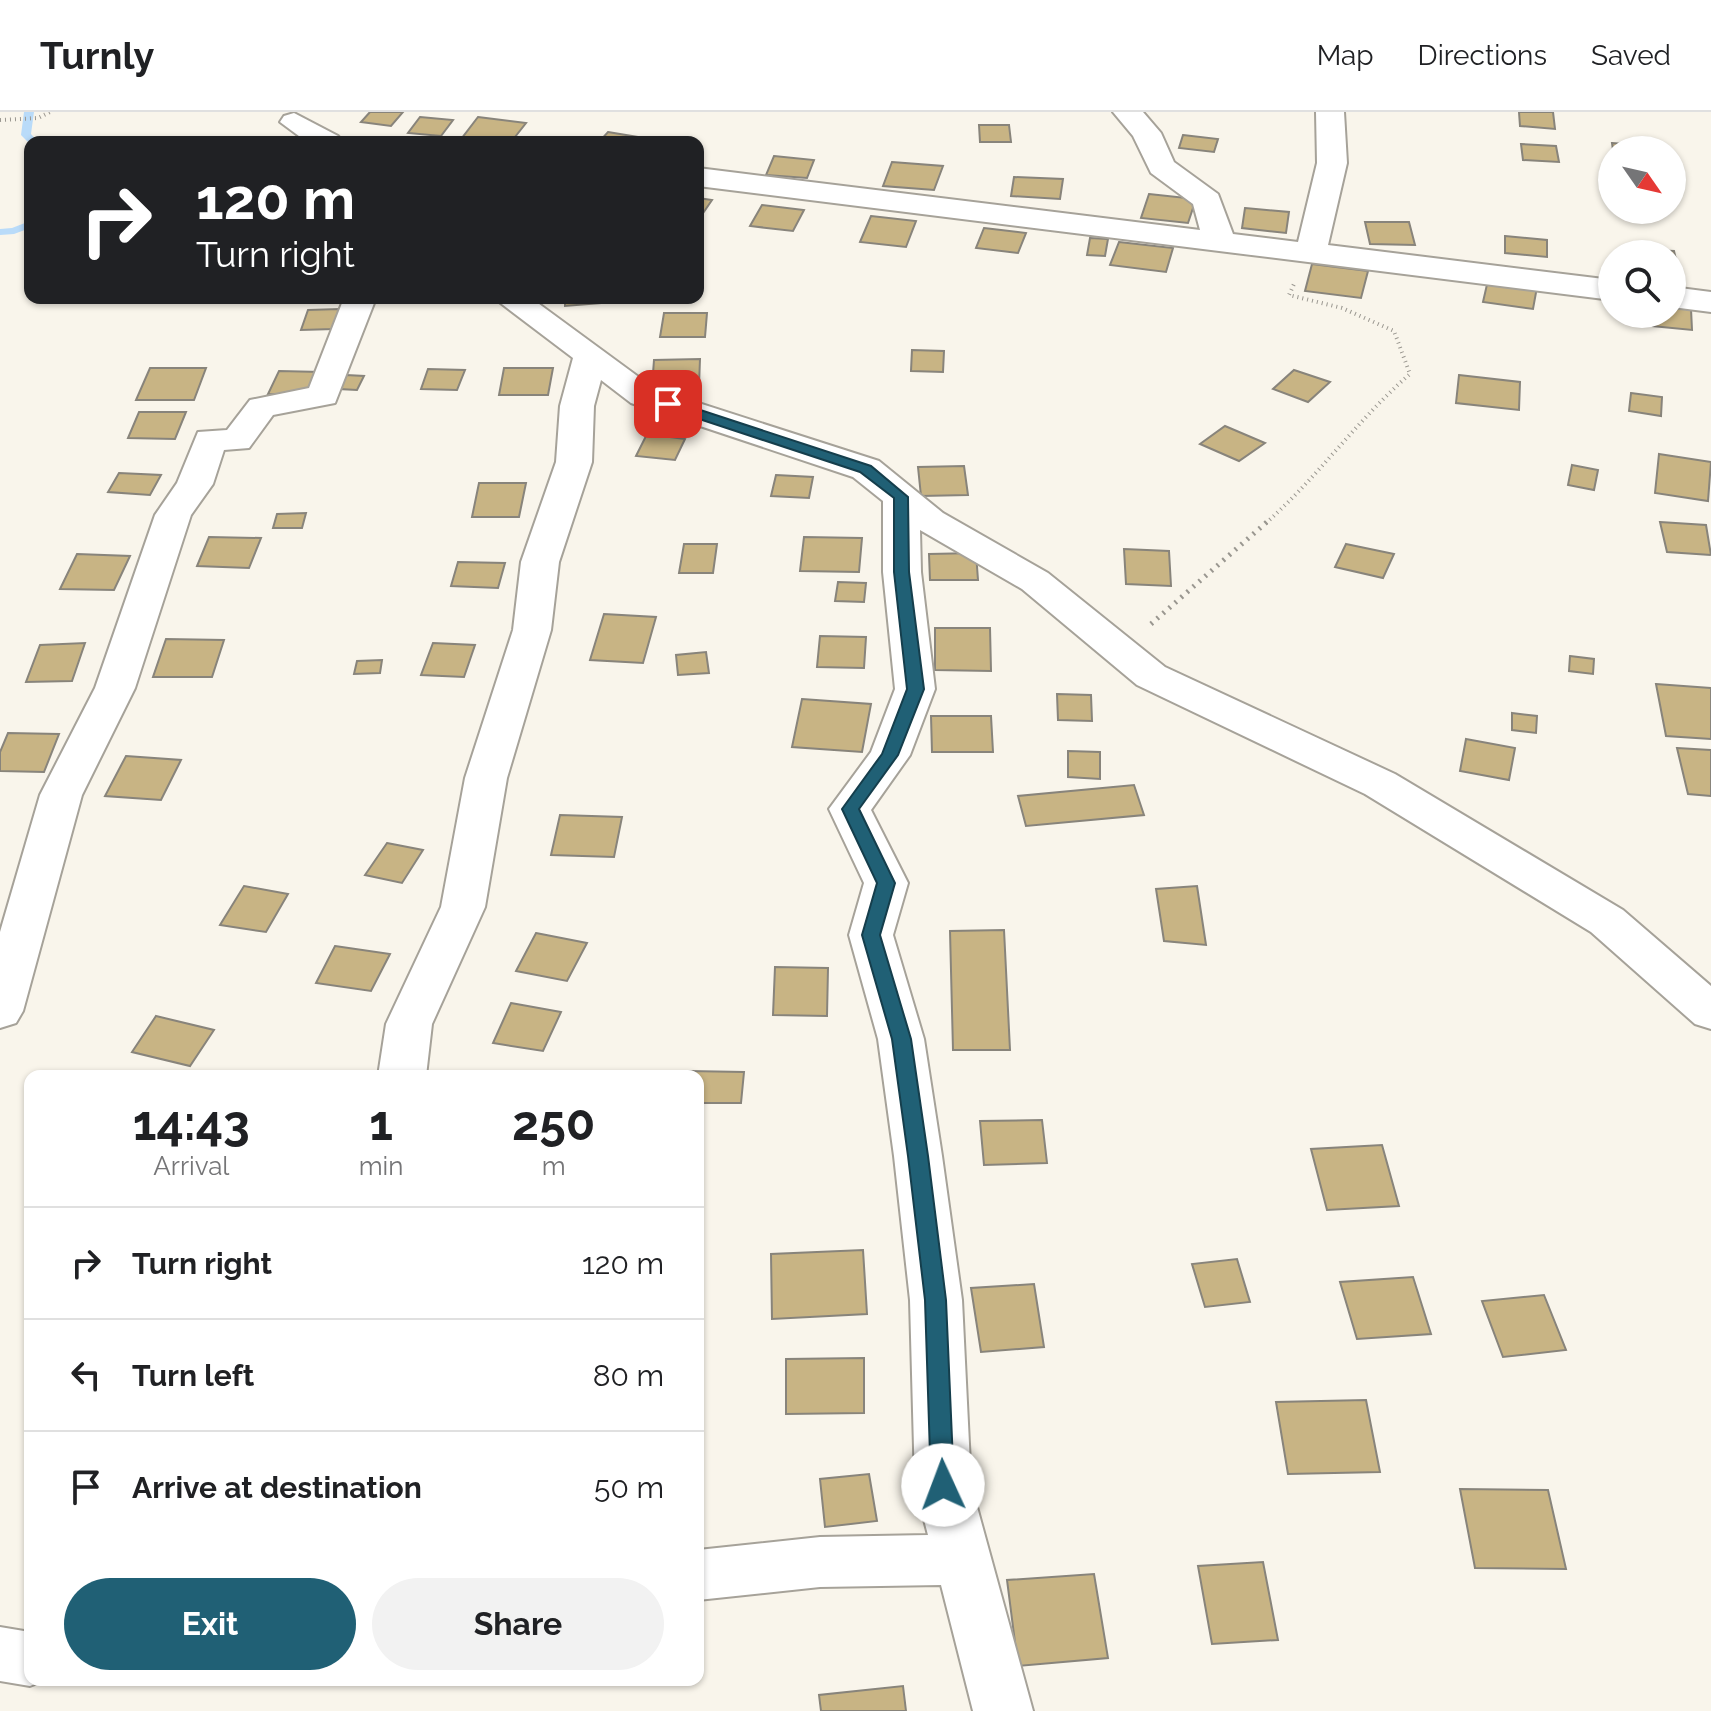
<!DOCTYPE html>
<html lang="en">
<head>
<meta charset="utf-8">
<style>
	body { margin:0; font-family:Raleway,sans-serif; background:#f2f2f2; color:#202124; height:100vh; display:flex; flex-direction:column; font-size:30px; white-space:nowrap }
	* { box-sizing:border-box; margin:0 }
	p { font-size:26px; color:#757577 }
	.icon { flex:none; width:44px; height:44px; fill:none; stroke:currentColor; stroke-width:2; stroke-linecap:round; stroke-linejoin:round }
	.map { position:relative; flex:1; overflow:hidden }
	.details { position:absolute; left:24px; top:958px; width:680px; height:616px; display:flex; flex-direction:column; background:#fff; border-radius:16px; box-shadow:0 2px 6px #0004 }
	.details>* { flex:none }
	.guide { position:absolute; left:24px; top:24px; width:680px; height:168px; border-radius:16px; box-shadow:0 2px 6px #0004; background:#202124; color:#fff; overflow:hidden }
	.needle { width:52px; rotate:124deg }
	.fabs { position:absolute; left:1598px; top:24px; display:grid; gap:16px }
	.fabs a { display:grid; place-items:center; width:88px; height:88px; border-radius:50%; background:#fff; box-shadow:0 2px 6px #0004; font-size:40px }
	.pin { position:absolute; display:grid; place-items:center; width:68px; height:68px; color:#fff; margin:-34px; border-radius:16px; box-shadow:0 4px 12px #0006 }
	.me { position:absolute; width:88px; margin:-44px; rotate:358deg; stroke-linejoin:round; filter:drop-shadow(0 0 6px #0008) }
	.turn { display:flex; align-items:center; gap:28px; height:168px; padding:0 40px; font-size:36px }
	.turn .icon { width:104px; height:104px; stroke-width:2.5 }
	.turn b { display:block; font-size:56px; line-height:68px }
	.eta { display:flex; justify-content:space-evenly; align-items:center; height:136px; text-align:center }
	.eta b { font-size:48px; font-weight:700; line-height:56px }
	.cta { display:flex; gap:16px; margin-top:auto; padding:16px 40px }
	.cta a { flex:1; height:92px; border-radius:48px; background:#206075; color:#fff; font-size:32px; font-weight:700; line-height:92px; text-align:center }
	.cta a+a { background:#f2f2f2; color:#202124 }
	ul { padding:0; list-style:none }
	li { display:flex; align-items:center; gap:24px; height:112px; padding:0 40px; border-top:2px solid #e0e0e0 }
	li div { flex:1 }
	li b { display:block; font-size:30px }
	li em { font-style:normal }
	header { display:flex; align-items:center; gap:48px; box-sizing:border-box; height:112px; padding:0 40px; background:#fff; border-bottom:2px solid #e0e0e0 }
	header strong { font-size:38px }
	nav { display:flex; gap:44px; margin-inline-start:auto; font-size:28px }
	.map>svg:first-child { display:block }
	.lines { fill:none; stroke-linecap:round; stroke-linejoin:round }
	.stream { fill:#b9dbf9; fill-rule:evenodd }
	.building { fill:#c8b484; stroke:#88847b; stroke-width:2 }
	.street-casing { stroke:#a6a299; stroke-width:4 }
	.path-far1 { stroke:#9a9790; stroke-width:4; stroke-dasharray:1 4; stroke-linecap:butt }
	.path { stroke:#9a9790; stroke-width:5; stroke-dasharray:2 6; stroke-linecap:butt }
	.street { fill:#fff; fill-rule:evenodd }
	.route { fill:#206075; stroke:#153e4c; stroke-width:2 }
</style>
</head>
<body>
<header>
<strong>Turnly</strong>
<nav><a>Map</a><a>Directions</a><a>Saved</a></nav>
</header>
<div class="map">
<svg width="1711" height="1599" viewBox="0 0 1711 1599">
	<rect width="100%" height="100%" fill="#f9f5eb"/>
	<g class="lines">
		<g class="stream">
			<polygon points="24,0 34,0 31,22 38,30 30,30 30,32 21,23"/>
			<polygon points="30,109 30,116 14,122 0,123 0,117 12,116"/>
		</g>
	</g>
	<g class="building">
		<polygon points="370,0 403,0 391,14 361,10"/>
		<polygon points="1519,0 1553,0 1555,17 1520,14"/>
		<polygon points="420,5 453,8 441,24 408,21"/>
		<polygon points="478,5 526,11 511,30 462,26"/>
		<polygon points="979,13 1009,13 1011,30 980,30"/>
		<polygon points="608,20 656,28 599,30"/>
		<polygon points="1183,23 1218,27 1214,40 1179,36"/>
		<polygon points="1612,31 1661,35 1662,38 1613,38"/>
		<polygon points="1521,32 1556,34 1559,50 1523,48"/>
		<polygon points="774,44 814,48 807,66 766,63"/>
		<polygon points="892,50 943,54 934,78 883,74"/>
		<polygon points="1014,65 1063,67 1060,87 1011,84"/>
		<polygon points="1149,82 1196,87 1188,111 1141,106"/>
		<polygon points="698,86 712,88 699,107 698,106"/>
		<polygon points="762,93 804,98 793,119 750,114"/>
		<polygon points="1245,96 1289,100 1286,121 1242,116"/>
		<polygon points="871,104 916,109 906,135 860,130"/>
		<polygon points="1365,110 1409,110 1415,133 1370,132"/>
		<polygon points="984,116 1026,121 1018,141 976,136"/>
		<polygon points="1505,124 1547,128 1547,145 1505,141"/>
		<polygon points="1090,126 1108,127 1105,144 1087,143"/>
		<polygon points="1119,130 1173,136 1166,160 1110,153"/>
		<polygon points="1629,137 1674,139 1679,160 1672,160 1672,142 1630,142"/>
		<polygon points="1312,152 1368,159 1361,186 1305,179"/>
		<polygon points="1488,168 1537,175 1533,197 1483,190"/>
		<polygon points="565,186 613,186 613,190 565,194"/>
		<polygon points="1672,195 1691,197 1692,218 1642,213 1642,202 1672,202"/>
		<polygon points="339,197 334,217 301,218 308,198"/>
		<polygon points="664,201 707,201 705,225 660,225"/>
		<polygon points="912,238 944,239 943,260 911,259"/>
		<polygon points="700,247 699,274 652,275 654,248"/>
		<polygon points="150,256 206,256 194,288 136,288"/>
		<polygon points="504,256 553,256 548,283 499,283"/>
		<polygon points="428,257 465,258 457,278 421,277"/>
		<polygon points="1294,258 1330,270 1308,290 1273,277"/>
		<polygon points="279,259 321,260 311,284 268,282"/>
		<polygon points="346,263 364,264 357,278 339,277"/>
		<polygon points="1459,263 1520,270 1519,298 1456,291"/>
		<polygon points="1631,281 1662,285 1661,304 1629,299"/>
		<polygon points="139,300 186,300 175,327 128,326"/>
		<polygon points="1225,314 1265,331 1239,349 1200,332"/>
		<polygon points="647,322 685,327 675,348 636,344"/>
		<polygon points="1659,342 1711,350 1708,389 1655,381"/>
		<polygon points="1572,353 1598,358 1594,378 1568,373"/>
		<polygon points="964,354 968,383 921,384 918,355"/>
		<polygon points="119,361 161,363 150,383 108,380"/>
		<polygon points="776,363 813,365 809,386 771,384"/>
		<polygon points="479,371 526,371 519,405 472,405"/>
		<polygon points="306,401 302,416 273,416 277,402"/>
		<polygon points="1660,410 1706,413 1711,443 1667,440"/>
		<polygon points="209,425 261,426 249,456 197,454"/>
		<polygon points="804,425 862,426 859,460 800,459"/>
		<polygon points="684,432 717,432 713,461 679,461"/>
		<polygon points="1346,432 1394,442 1383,466 1335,455"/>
		<polygon points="1124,437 1169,439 1171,474 1126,472"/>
		<polygon points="976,441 978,468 930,468 929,442"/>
		<polygon points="77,442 130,444 114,478 60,477"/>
		<polygon points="458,450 505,451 498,476 451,474"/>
		<polygon points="838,470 866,471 864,490 835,489"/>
		<polygon points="604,502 656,505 643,551 590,548"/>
		<polygon points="935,516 990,516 991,559 935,558"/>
		<polygon points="820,524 866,525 864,556 817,555"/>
		<polygon points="166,527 224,528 212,565 153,565"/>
		<polygon points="85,531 72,569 26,570 40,533"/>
		<polygon points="433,531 475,533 464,565 421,563"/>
		<polygon points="706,540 709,561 678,563 676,543"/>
		<polygon points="1570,544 1594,547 1593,562 1569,559"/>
		<polygon points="382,548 380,561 354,562 357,549"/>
		<polygon points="1656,572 1711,576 1711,627 1666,624"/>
		<polygon points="1057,582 1091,583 1092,609 1058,608"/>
		<polygon points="802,587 871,592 862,640 792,635"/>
		<polygon points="1512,601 1537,604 1536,621 1512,618"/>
		<polygon points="931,604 991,604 993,640 932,640"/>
		<polygon points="8,621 59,622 44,660 0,659 0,640"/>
		<polygon points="1466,627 1515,636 1509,668 1460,659"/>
		<polygon points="1677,636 1711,638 1711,684 1688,682"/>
		<polygon points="1068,639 1100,640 1100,667 1068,665"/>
		<polygon points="126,644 181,648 161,688 105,684"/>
		<polygon points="1134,673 1144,703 1026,714 1018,684"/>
		<polygon points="560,703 622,705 614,745 551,743"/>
		<polygon points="387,731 423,738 402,771 365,763"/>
		<polygon points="244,774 288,782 266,820 220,813"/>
		<polygon points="1197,774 1206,833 1164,829 1156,777"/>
		<polygon points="1004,818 1010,938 953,938 950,819"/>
		<polygon points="536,821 587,831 567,869 516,859"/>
		<polygon points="335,834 390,842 371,879 316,871"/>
		<polygon points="775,855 828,856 827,904 773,903"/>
		<polygon points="511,891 561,900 543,939 493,931"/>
		<polygon points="156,904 214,918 190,954 132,940"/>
		<polygon points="688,959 744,960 741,991 698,991 698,964 688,964"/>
		<polygon points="1042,1008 1047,1051 984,1053 980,1009"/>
		<polygon points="1382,1033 1399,1094 1327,1098 1311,1037"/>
		<polygon points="863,1138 867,1202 772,1207 771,1142"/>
		<polygon points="1237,1147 1250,1190 1205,1195 1192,1152"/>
		<polygon points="1413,1165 1431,1222 1357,1227 1340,1170"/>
		<polygon points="1034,1172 1044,1235 981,1240 971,1176"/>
		<polygon points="1544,1183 1566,1238 1503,1245 1482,1189"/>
		<polygon points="864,1246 864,1301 786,1302 786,1247"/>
		<polygon points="1366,1288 1380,1360 1288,1362 1276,1290"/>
		<polygon points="869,1362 877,1409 825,1415 820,1367"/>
		<polygon points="1460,1377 1548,1378 1566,1457 1475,1456"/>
		<polygon points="1263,1450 1278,1528 1212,1532 1198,1454"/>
		<polygon points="1094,1462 1108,1546 1018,1554 1007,1468"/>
		<polygon points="903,1574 906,1599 821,1599 819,1583"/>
	</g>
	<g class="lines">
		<defs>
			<g id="street">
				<polygon points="1113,0 1143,0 1161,21 1174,50 1218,82 1233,122 1298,130 1317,51 1316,0 1344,0 1347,51 1328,133 1612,168 1612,188 698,74 698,56 1200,118 1193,92 1151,61 1133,24"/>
				<polygon points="294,1 338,24 343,30 307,30 280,10 284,4"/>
				<polygon points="1672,175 1711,180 1711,200 1672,195"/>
				<polygon points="344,186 376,186 335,291 273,303 249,336 224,338 213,372 191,403 135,576 82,683 23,899 16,911 0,916 0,820 40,683 95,576 155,403 177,371 198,320 227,318 250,288 309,276"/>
				<polygon points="494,186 531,186 655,277 879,349 943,401 1048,461 1165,555 1395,662 1623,798 1711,874 1711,917 1695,912 1591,820 1365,682 1137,573 1022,477 920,418 921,460 935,577 910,643 871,698 908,771 893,823 924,927 942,1044 962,1188 971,1373 1033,1599 973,1599 941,1473 820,1475 698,1488 698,1438 820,1425 928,1423 915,1373 910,1188 894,1044 878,927 849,823 864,771 829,697 871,640 895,577 883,460 883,389 853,365 631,291 601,268 594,294 592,350 559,450 551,518 507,666 485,795 432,912 426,964 378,964 386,912 441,795 465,666 513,518 521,450 556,350 560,294 573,246"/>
				<polygon points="0,1515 30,1520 30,1568 45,1568 30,1574 0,1569"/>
			</g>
		</defs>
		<use href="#street" class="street-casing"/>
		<g class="path-far1">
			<polyline points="0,8 38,6 50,0"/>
			<path d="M1266,411C1318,365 1357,308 1410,262L1394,219L1342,196L1289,183L1294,172"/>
		</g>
		<polyline class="path" points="1151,512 1268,409"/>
		<use href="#street" class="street"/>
	</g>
	<polygon class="route" points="663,289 673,289 871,354 908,385 909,460 924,577 898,643 859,697 895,771 880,823 911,927 928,1044 946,1188 954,1373 951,1380 943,1383 935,1380 931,1373 925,1188 908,1044 892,927 862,823 877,771 842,697 882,642 907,577 894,460 894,386 860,360 663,295"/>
</svg>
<div class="fabs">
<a><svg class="needle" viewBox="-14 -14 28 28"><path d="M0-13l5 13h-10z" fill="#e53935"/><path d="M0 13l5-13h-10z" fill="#757577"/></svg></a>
<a><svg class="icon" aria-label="search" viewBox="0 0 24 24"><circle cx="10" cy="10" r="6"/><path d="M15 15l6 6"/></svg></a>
</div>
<div class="pin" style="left:668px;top:292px;background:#d93025"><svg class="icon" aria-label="arrive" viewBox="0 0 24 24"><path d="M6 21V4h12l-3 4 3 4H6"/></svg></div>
<svg class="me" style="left:943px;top:1373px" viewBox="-20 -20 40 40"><circle r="19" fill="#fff"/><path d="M0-13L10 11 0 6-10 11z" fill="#206075"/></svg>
<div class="guide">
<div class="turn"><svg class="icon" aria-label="right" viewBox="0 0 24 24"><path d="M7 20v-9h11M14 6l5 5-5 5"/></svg><div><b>120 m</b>Turn right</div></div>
</div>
<section class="details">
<div class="eta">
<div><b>14:43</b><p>Arrival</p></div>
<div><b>1</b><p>min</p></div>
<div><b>250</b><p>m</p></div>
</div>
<ul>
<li><svg class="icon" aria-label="right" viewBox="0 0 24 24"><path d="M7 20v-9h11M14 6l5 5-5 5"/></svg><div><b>Turn right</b></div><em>120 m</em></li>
<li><svg class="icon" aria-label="left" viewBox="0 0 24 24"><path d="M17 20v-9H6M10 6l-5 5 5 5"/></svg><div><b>Turn left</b></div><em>80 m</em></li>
<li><svg class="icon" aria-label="arrive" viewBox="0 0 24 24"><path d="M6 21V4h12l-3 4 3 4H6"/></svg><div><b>Arrive at destination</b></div><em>50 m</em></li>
</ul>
<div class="cta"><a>Exit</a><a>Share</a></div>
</section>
</div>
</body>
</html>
